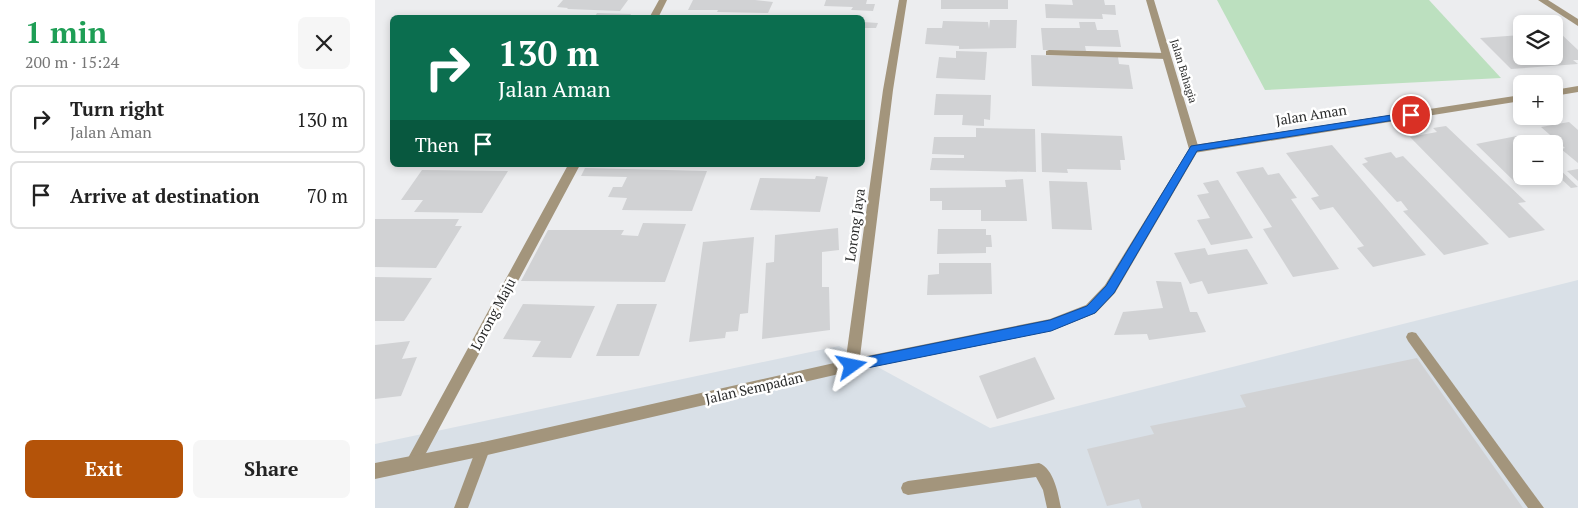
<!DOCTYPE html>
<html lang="en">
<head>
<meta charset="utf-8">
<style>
	body { margin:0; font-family:"PT Serif",serif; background:#f6f6f6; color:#222; height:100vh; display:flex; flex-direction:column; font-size:19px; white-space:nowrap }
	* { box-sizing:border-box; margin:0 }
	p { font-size:16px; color:#767676 }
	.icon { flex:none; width:28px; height:28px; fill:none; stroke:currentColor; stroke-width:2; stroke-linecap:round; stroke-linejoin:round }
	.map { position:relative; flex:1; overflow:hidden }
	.drawer { display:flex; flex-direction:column; background:#fff; width:375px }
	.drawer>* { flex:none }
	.top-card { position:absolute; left:15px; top:15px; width:475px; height:152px; border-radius:8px; box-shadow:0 2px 8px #0003; background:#0b6e4f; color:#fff; overflow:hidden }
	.tools { position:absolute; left:1138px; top:15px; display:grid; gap:10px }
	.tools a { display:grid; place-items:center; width:50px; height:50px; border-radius:8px; background:#fff; box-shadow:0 2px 8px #0003; font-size:25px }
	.pin { position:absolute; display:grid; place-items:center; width:42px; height:42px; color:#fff; margin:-21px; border:2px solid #fff; border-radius:50%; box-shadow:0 1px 5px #0007 }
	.me { position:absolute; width:55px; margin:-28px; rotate:78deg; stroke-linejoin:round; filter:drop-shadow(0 0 4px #0008) }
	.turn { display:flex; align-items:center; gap:18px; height:105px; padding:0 25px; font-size:22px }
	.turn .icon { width:65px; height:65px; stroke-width:2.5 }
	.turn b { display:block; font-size:35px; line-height:42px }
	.then { display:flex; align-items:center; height:48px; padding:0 25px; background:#0003; gap:10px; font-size:19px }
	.round { display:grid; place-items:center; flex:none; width:52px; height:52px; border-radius:8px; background:#f6f6f6 }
	.headline { display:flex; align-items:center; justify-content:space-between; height:85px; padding:0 25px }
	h1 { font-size:30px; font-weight:700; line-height:38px; color:#1e9e55 }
	.action { display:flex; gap:10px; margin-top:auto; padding:10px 25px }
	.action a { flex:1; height:58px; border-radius:8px; background:#b45309; color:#fff; font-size:20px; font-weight:700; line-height:58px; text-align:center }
	.action a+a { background:#f6f6f6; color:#222 }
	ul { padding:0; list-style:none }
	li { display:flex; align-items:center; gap:15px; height:68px; margin:0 10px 8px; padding:0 15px; border:2px solid #e0e0e0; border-radius:8px }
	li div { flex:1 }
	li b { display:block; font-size:19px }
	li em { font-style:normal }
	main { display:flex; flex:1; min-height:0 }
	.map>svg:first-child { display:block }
	.built { fill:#d9e0e7 }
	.green { fill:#bce0bf }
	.building { fill:#d1d2d4 }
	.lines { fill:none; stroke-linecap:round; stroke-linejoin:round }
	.service { fill:#a3957c; fill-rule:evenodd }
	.minor { fill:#a3957c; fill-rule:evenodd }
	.tertiary { fill:#a3957c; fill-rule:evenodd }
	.route { fill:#1a73e8; stroke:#114b97 }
	.labels { text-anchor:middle; stroke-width:5; stroke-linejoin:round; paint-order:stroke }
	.far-street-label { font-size:11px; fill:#2b2c2c; stroke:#fff }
	.street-label { font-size:14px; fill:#2b2c2c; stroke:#fff }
</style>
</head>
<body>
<main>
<section class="drawer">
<div class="headline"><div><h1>1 min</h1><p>200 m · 15:24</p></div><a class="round"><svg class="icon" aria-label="close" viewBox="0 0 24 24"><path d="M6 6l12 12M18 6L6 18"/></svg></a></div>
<ul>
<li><svg class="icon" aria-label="right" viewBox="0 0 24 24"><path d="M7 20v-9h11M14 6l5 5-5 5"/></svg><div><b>Turn right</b><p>Jalan Aman</p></div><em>130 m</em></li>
<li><svg class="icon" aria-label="arrive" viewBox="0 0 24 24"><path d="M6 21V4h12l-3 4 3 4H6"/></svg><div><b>Arrive at destination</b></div><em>70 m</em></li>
</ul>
<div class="action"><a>Exit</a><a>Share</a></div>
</section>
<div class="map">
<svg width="1203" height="508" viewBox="0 0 1203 508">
	<rect width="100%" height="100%" fill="#ecedef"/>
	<polygon class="built" points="1203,280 1203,508 0,508 0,444 464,346 615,428"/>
	<polygon class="green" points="842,0 1054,0 1126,78 890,90"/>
	<g class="building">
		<polygon points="188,0 253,0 245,11 192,9 193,8 182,7"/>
		<polygon points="318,0 380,0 398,2 393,13 342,12 343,10 313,10"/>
		<polygon points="451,0 492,0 491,4 500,4 498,11 476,10 478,7 449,6"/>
		<rect x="566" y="0" width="67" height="9"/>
		<polygon points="697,0 729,0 730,5 740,5 741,15 727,14 728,19 671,18 670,4 698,5"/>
		<polygon points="222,13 256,14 254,18 219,18"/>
		<polygon points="615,20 642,20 641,48 584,49 584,46 550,44 552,28 567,28 568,21 613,22 614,29"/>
		<polygon points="488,22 503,23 501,28 488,28"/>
		<polygon points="704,22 720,22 722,30 743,30 746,47 710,46 711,51 668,50 666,28 705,28"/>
		<polygon points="1184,32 1203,50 1203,60 1198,60 1203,64 1136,69 1105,38 1146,35 1146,56 1179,56 1179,33"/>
		<polygon points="581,51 612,52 610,80 561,78 564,57 581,58"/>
		<polygon points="656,55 743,57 744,64 754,65 758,89 657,86"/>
		<polygon points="561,94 616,95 615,120 609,119 609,126 587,125 588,115 559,115"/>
		<polygon points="1194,122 1203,130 1203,163 1186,149 1190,148 1166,127"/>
		<polygon points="1071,126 1151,202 1143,203 1170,230 1134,238 1035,137 1062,132 1058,128"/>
		<polygon points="601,128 660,129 661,172 555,170 557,158 589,158 589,155 557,154 559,137 601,137"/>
		<polygon points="666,133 747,136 750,160 745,160 746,170 692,169 693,173 667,172"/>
		<polygon points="1142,136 1151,144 1146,144 1146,176 1179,177 1179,164 1203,187 1196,188 1183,176 1143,185 1101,144"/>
		<polygon points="957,145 1051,255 998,267 982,248 989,246 958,207 945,210 936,198 944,196 911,153"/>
		<polygon points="1016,152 1021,158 1028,156 1114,244 1069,255 1028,211 1033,210 1026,201 1022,202 987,164 993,162 989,158"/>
		<polygon points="888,167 893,175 904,173 922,198 916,199 964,269 918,277 888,229 897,227 861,172"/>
		<polygon points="210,168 332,171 317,211 247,210 252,198 233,197 238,187 247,187 252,177 206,176"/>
		<polygon points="1203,169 1203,181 1192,171"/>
		<polygon points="47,170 133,171 107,213 39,212 48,200 26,200"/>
		<polygon points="441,176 453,177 445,212 375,210 385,178 440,179"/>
		<polygon points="648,179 652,221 606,221 606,210 567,210 567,201 555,201 555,188 631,187 630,180"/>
		<polygon points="843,180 878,238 836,245 822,220 835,218 822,195 834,193 828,183"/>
		<polygon points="674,181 712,182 717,230 677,229"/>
		<polygon points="0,219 84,219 80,226 87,226 61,268 0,267"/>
		<polygon points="268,223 311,224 290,282 146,281 173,230 249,230 246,235 263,236"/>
		<polygon points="463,228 464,250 447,252 447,287 454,287 455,330 387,339 391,263 399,262 400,235"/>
		<polygon points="563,229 611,229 611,235 616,235 617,247 611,247 611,253 562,254"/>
		<polygon points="379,237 373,313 365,314 363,331 351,332 350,338 314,342 328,242"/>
		<polygon points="830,248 833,255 872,249 893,284 833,294 827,281 815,284 799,253"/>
		<polygon points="564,263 616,263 617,294 552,295 553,275 564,274"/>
		<polygon points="0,277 57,278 29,321 0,321"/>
		<polygon points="781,281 806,282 815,312 822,312 831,332 774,340 772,334 739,335 748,312 788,308"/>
		<polygon points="148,304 220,306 196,358 157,357 166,341 128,339"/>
		<polygon points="242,304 282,304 264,356 221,356"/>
		<polygon points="35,341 27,359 42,357 26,396 0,399 0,345"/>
		<polygon points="660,357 680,399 622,419 604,376"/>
		<polygon points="1042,358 1148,508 767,508 764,499 732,506 712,449 779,434 775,426 871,407 865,395"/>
	</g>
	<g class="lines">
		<g class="service">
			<polygon points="674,50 791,53 795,56 791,59 671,55 671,51"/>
			<polygon points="1037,332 1041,333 1169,508 1153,508 1033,341 1031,337 1033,333"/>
			<polygon points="108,442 113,444 115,449 93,508 79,508 103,444"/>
			<path d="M664,463C679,469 683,493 686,508H672L668,490L661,477L533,495L528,493L526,488L528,483L533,481Z"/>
		</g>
		<g class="minor">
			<polygon points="284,0 292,0 283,18 274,18"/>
			<polygon points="524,0 532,0 518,90 484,365 482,369 477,371 472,369 470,365 508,90"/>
			<polygon points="1163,0 1173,0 1203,19 1203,26"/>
			<polygon points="1203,86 1203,92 1179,96 1179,90"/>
			<polygon points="1146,95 1146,101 819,153 814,149 819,145"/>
			<polygon points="193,165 205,165 43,468 38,471 33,468 30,463 33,458"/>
		</g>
		<polygon class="tertiary" points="771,0 779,0 824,149 740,293 721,313 676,331 477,371 108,456 0,479 0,463 108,442 477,359 675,319 711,305 730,285 814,149"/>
	</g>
	<polygon class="route" points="1036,112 1039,113 1039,117 822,151 739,293 720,313 676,331 477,371 472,370 470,366 472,361 477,360 675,320 712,306 731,286 816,146"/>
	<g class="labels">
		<g class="far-street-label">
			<text transform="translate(809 71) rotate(73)" y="4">Jalan Bahagia</text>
		</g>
		<g class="street-label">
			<text transform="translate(936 115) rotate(-9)" y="5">Jalan Aman</text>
			<text transform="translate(480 225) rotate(-82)" y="5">Lorong Jaya</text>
			<text transform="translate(118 314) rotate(-62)" y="5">Lorong Maju</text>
			<text transform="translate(379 388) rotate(-13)" y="5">Jalan Sempadan</text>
		</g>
	</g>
</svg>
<div class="tools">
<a><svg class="icon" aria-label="layers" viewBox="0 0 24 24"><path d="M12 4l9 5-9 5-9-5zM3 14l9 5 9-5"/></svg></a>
<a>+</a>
<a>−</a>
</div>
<div class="pin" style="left:1036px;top:115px;background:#d93025"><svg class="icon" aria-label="arrive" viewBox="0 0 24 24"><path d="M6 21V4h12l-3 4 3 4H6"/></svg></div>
<svg class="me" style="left:477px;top:366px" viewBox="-20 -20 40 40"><path d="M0-17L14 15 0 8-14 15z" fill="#1a73e8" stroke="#fff" stroke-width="4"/></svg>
<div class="top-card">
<div class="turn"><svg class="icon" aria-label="right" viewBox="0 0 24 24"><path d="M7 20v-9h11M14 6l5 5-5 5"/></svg><div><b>130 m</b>Jalan Aman</div></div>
<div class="then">Then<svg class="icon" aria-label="arrive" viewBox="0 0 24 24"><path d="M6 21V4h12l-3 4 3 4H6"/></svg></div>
</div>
</div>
</main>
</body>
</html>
